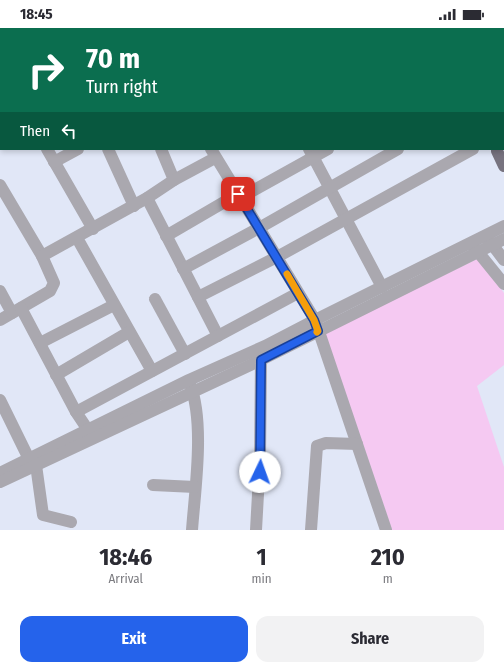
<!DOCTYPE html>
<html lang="en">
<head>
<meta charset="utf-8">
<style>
	body { margin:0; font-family:"Fira Sans Condensed",sans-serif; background:#f2f2f3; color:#2b2b33; height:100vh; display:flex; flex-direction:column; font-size:15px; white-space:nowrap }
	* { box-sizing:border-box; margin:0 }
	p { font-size:13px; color:#7c7c81 }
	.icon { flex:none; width:22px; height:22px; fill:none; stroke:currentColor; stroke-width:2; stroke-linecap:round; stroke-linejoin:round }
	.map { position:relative; height:502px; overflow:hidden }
	.drawer { display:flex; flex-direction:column; background:#fff; flex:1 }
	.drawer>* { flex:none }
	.hud { position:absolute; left:0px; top:0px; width:504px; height:122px; box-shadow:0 2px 6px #0003; background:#0b6e4f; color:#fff; overflow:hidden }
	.pin { position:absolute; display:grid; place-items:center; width:34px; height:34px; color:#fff; margin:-17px; border-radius:8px; box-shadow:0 2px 6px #0006 }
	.me { position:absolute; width:44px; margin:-22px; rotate:3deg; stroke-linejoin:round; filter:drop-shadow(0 0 3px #0008) }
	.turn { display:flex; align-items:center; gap:14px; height:84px; padding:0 20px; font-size:18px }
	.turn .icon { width:52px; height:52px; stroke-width:2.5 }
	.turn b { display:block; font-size:28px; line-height:34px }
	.then { display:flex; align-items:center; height:38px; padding:0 20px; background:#0003; gap:8px; font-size:15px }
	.eta { display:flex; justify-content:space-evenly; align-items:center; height:68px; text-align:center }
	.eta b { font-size:24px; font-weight:700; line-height:28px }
	.primary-button { display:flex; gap:8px; margin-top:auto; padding:8px 20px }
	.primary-button a { flex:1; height:46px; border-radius:12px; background:#2563eb; color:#fff; font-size:16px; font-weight:700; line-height:46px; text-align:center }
	.primary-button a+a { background:#f2f2f3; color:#2b2b33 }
	.status { display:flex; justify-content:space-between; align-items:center; height:28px; padding:0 20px; background:#fff; direction:ltr }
	.status svg { height:11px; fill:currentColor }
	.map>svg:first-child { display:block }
	.green { fill:#f5c9f2 }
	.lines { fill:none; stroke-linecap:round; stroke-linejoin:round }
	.minor { stroke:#aaa8af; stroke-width:12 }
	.major { stroke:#77737f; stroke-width:12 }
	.route-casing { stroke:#184099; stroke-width:10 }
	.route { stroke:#2563eb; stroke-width:7 }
	.slow { stroke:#f59e0b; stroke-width:7 }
</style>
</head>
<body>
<div class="status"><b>18:45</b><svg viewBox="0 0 49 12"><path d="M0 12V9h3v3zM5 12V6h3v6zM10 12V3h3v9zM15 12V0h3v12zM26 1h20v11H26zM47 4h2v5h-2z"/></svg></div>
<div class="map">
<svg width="504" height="502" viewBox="0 0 504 502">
	<rect width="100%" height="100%" fill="#e1e7f7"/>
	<polygon class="green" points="477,231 504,265 504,337 477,358 504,439 504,502 392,502 325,305"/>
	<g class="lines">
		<g class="minor">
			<polyline points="16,0 17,1"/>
			<polyline points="63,0 63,1"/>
			<polyline points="108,0 109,1"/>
			<polyline points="173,0 173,1"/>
			<polyline points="222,0 223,1"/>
			<polyline points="354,0 354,1"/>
			<polyline points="466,0 466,1"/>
			<polyline points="247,1 249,0"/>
			<polyline points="380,1 381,0"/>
			<polyline points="0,33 1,35"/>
			<polyline points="503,39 504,40"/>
			<polyline points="47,121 93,201"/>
			<polyline points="108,121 134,178"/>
			<polyline points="161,121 174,152"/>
			<polyline points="211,121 315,292 386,502"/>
			<polyline points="309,121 382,259"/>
			<polyline points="54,134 78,121"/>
			<polyline points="0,157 42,228 54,255 50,263 0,292"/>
			<polyline points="147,170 218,308"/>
			<polyline points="240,170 328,121"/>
			<polyline points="166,208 238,166"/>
			<polyline points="77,210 152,343"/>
			<polyline points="488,211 504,232"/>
			<polyline points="474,219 504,256"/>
			<polyline points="42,228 147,170 174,152 215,130"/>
			<polyline points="183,241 259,200 398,121"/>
			<polyline points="0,263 12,285"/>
			<polyline points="198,269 277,229 473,121"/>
			<polyline points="155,271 185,326"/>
			<polyline points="21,280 76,384 88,402"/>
			<polyline points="40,315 114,277"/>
			<polyline points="56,347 129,304"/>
			<path d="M190,356C205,395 195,461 192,502"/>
			<polyline points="0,372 29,431 36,437 43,487 71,494"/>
			<polyline points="76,384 298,265"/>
			<polyline points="0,445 189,352 265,318 315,292 504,198"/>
			<polyline points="0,454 261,332 504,211"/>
			<polyline points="153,457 195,459"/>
			<polyline points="256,502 260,430 261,332"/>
			<polyline points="311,502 317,418 326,415 357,416"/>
		</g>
		<g class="major">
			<polyline points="389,0 390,1"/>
			<polyline points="497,123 504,138"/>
		</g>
	</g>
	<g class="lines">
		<defs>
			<polyline id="route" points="238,166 314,292 318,303 261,332 260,444"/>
		</defs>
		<use href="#route" class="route-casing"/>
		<use href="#route" class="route"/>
		<polyline class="slow" points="287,246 314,292 318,303 317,304"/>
	</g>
</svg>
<div class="pin" style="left:238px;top:166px;background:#d93025"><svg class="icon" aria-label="arrive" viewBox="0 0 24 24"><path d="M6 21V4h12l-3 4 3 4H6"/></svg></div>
<svg class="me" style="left:260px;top:444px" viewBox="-20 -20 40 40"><circle r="19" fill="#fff"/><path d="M0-13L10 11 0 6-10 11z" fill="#2563eb"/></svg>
<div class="hud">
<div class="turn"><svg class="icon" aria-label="right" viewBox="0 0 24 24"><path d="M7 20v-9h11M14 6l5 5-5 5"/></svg><div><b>70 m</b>Turn right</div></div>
<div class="then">Then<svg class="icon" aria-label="left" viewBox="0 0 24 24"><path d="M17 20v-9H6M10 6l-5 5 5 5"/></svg></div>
</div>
</div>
<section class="drawer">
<div class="eta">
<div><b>18:46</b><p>Arrival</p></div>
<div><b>1</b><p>min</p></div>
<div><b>210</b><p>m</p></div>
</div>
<div class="primary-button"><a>Exit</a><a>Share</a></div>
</section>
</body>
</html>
